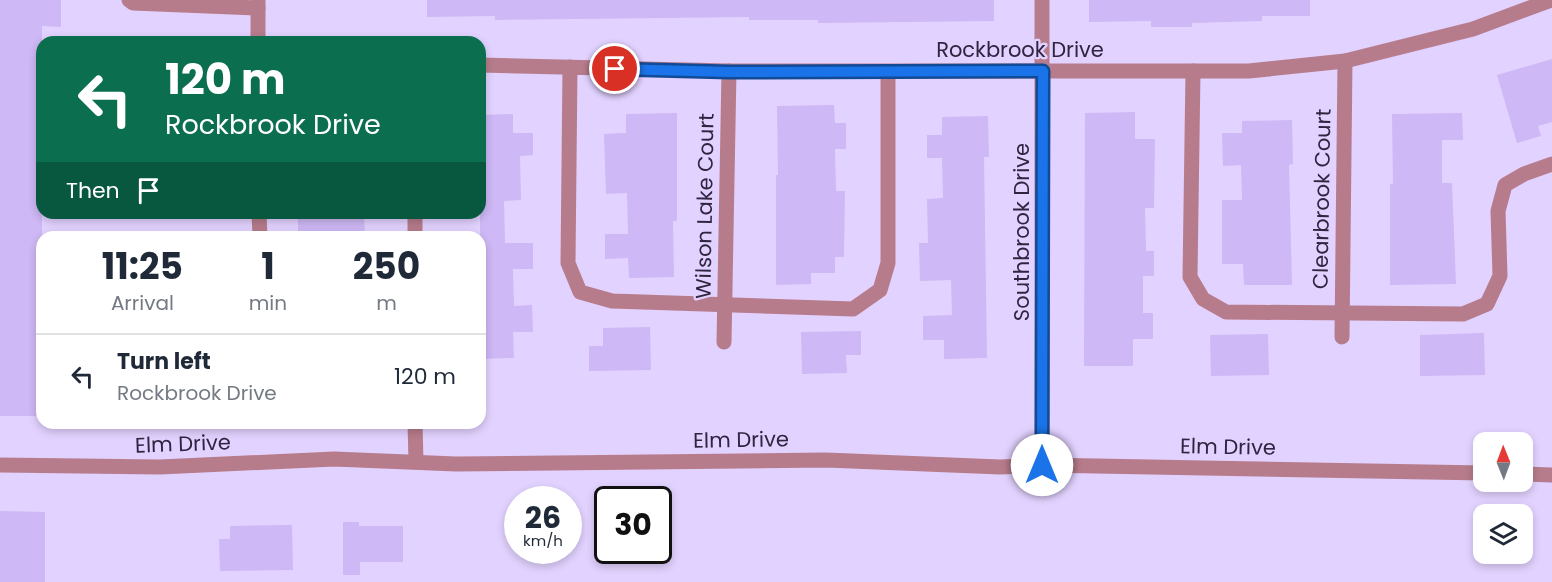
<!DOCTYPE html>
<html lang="en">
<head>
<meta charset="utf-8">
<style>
	body { margin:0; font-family:Poppins,sans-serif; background:#f6f6f7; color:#1f2937; height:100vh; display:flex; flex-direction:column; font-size:22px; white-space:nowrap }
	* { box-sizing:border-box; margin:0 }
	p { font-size:20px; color:#747a83 }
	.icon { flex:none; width:33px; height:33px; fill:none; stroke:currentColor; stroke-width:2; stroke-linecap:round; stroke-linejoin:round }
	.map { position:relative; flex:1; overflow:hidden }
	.details { position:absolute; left:36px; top:231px; width:450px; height:198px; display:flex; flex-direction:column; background:#fff; border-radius:18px; box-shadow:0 3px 9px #0003 }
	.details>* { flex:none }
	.top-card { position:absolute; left:36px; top:36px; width:450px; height:183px; border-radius:18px; box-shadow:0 3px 9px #0003; background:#0b6e4f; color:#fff; overflow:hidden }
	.needle { width:39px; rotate:359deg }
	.controls { position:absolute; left:1473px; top:432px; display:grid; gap:12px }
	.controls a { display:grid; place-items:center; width:60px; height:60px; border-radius:12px; background:#fff; box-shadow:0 3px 9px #0003; font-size:30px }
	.speed { position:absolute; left:504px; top:486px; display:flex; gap:12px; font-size:30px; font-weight:700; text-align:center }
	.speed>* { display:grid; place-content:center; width:78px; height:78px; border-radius:50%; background:#fff; box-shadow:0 3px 9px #0003; line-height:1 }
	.speed small { font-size:15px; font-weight:400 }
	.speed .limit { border:3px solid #111; border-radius:9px; background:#fff; color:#111 }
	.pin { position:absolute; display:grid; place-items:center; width:51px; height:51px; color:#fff; margin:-26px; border:3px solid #fff; border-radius:50%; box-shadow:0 2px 6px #0007 }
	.me { position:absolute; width:66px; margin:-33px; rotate:0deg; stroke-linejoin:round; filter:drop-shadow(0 0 4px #0008) }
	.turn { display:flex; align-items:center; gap:21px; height:126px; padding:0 30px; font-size:27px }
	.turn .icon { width:78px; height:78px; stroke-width:2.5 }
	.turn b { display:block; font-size:42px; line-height:51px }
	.then { display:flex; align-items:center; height:57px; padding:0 30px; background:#0003; gap:12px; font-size:22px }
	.eta { display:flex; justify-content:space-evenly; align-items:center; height:102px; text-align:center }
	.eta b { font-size:36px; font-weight:700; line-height:42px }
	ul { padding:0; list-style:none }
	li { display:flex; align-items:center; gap:18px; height:84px; padding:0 30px; border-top:2px solid #e0e1e3 }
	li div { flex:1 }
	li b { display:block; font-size:22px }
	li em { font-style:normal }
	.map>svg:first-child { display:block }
	.building { fill:#ceb8f5 }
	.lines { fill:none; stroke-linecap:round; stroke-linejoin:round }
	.minor { stroke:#b77c8c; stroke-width:15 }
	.route-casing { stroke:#114b97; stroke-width:15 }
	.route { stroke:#1a73e8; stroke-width:10 }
	.labels { text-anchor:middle; stroke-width:4.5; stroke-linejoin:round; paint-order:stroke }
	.street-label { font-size:21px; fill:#302541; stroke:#e2d2ff }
</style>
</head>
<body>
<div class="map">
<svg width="1552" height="582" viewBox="0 0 1552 582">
	<rect width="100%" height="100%" fill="#e2d2ff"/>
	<g class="building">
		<polygon points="0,0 61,0 61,27 42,26 42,355 40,355 40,416 0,416"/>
		<polygon points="427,0 994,0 994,21 818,23 818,20 749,20 749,17 495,20 495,16 427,17"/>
		<polygon points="1089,0 1310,0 1310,16 1262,16 1262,21 1192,23 1192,27 1151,27 1151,21 1089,22"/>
		<polygon points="1552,59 1552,122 1538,126 1541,136 1517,143 1497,75"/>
		<polygon points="834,105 835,123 846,123 846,149 835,149 836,191 845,191 844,257 835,257 835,273 811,273 811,284 776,285 776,175 778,175 777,106"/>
		<polygon points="1135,112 1135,139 1155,139 1154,208 1145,208 1146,251 1154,251 1154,276 1143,276 1143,313 1153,313 1153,339 1133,339 1133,366 1084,366 1085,113"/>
		<polygon points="677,113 677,221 673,221 674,277 629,278 628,258 605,259 605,234 628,234 627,193 606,194 604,134 626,133 626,114"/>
		<polygon points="1462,113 1463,140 1442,140 1442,183 1452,183 1456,284 1390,285 1390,184 1393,184 1392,114"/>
		<polygon points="513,114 513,133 533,133 533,155 520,156 521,200 504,201 505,243 533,243 533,269 513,269 514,306 532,305 533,332 513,332 514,358 480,359 480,115"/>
		<polygon points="988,116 989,157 984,157 987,358 944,359 944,340 923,340 923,316 952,315 951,280 920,281 919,243 928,243 927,199 943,198 942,158 927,158 927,135 942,135 942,117"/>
		<polygon points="1292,120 1293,164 1289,165 1292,285 1244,285 1243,264 1222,264 1222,200 1242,200 1241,165 1223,166 1222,133 1242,133 1242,121"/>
		<polygon points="298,213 364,213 365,237 298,237"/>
		<polygon points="650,327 651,370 589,371 589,346 603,346 603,328"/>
		<polygon points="861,331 861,355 846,355 847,373 802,374 801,332"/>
		<polygon points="1484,333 1485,375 1420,376 1420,335"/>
		<polygon points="1268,334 1269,375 1211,376 1210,335"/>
		<polygon points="0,511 45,512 45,582 0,582"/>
		<polygon points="343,522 359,522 359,526 403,526 403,562 360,562 360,575 343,575"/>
		<polygon points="292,525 293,570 220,571 219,539 230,539 230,526"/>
	</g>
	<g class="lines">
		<g class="minor">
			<polyline points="129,0 133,3 258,8"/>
			<polyline points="258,42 258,0"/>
			<polyline points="480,65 729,71 1249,71 1345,61 1473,29 1551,0"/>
			<polyline points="570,67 568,263 580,292 612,301 853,309 880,290 888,263 888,72"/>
			<polyline points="1193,71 1190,277 1203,299 1226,312 1463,314 1487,304 1500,276 1498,211 1505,185 1524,174 1552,164"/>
			<polyline points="259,213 260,237"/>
			<polyline points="415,213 415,237"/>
			<polyline points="1342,337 1345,61"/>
			<polyline points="724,342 729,71"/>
			<polyline points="415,423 416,462"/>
			<polyline points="0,465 160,467 334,459 456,464 826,460 1000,467 1042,465 1484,473"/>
			<polyline points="1042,465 1042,0"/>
			<polyline points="1522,474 1552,475"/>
		</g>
	</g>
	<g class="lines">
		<defs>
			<polyline id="route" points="615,69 729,72 1043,71 1042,465"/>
		</defs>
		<use href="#route" class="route-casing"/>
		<use href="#route" class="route"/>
	</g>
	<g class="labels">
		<g class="street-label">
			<text x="1020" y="57">Rockbrook Drive</text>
			<text transform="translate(1322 199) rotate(-89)" y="7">Clearbrook Court</text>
			<text transform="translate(705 206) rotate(-89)" y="7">Wilson Lake Court</text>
			<text transform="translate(1022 232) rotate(-90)" y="7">Southbrook Drive</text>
			<text transform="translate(741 440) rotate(-1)" y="7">Elm Drive</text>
			<text transform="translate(183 444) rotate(-2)" y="7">Elm Drive</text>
			<text transform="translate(1228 447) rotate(1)" y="7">Elm Drive</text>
		</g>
	</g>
</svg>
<div class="controls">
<a><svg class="needle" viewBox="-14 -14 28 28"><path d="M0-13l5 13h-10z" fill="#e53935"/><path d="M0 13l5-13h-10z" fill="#747a83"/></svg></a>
<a><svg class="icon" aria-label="layers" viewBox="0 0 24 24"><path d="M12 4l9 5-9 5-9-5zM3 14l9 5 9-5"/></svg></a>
</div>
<div class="speed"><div>26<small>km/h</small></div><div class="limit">30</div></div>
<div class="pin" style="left:615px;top:69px;background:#d93025"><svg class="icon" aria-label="arrive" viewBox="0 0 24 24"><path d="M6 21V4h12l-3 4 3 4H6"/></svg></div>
<svg class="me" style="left:1042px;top:465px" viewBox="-20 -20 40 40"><circle r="19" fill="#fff"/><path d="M0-13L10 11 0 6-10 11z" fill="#1a73e8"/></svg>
<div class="top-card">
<div class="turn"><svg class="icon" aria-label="left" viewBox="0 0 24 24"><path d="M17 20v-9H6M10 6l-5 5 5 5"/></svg><div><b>120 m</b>Rockbrook Drive</div></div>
<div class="then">Then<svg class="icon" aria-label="arrive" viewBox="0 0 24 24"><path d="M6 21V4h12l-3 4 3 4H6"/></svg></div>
</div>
<section class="details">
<div class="eta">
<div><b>11:25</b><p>Arrival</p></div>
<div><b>1</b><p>min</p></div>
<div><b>250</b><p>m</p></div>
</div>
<ul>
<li><svg class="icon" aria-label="left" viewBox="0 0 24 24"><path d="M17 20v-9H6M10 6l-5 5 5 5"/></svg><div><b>Turn left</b><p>Rockbrook Drive</p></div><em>120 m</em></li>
</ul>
</section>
</div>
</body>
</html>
